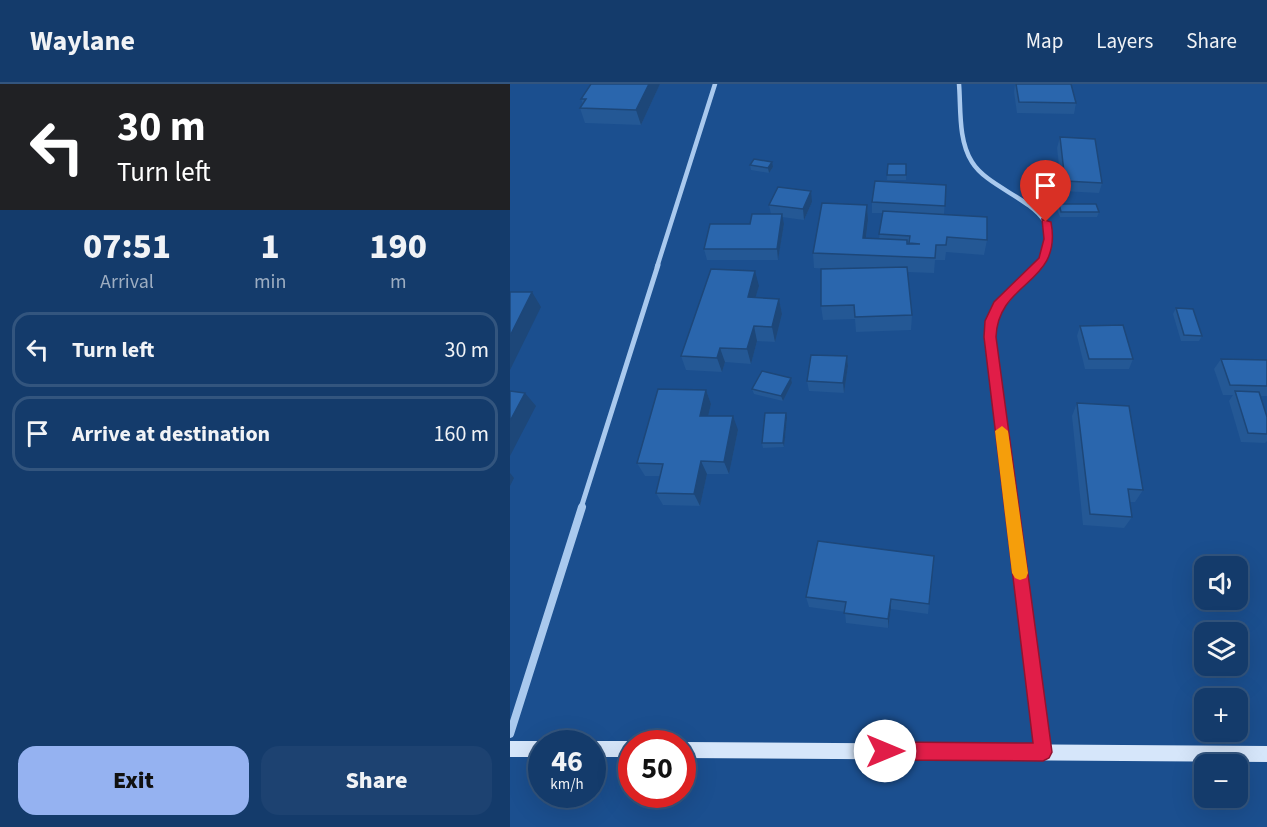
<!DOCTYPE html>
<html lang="en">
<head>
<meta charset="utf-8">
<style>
	body { margin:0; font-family:"Source Sans 3",sans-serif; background:#1d4271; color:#f1f3f6; height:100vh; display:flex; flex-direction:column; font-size:22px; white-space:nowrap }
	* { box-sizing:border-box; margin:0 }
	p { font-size:20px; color:#9dadc1 }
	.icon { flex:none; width:33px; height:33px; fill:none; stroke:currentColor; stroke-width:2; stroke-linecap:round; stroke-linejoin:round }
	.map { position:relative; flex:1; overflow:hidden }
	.drawer { display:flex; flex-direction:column; background:#143b6b; width:510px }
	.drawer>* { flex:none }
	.guide { background:#202124; color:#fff; overflow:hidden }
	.tools { position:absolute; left:684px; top:472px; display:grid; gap:12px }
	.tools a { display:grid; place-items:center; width:54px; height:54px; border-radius:12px; background:#143b6b; box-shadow:0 6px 24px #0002,0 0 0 2px #33557e; font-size:30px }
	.speed { position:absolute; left:18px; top:646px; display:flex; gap:12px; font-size:30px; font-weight:700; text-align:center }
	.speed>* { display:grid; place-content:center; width:78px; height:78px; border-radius:50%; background:#143b6b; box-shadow:0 6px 24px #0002,0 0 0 2px #33557e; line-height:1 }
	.speed small { font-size:15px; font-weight:400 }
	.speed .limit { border:9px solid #d22; background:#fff; color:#111 }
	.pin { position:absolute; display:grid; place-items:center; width:51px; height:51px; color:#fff; margin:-62px -26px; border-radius:50% 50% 50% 0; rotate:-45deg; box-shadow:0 0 6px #0007 }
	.pin .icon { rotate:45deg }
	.me { position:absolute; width:66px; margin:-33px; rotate:90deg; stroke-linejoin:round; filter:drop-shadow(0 0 4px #0008) }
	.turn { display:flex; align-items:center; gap:21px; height:126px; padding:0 18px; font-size:27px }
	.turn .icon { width:78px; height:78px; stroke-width:2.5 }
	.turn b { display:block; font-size:42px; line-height:51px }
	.eta { display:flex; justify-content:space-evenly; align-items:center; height:102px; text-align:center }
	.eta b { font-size:36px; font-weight:800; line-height:42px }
	.primary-button { display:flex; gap:12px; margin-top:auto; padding:12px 18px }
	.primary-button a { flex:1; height:69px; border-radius:18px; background:#95b2f1; color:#111; font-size:24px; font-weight:800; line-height:69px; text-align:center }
	.primary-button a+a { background:#1d4271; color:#f1f3f6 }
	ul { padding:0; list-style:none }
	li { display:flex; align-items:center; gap:18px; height:75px; margin:0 12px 9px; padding:0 6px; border:3px solid #33557e; border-radius:18px }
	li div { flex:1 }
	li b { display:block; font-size:22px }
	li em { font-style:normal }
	header { display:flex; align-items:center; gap:36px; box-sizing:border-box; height:84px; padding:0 30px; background:#143b6b; border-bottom:2px solid #33557e }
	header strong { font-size:28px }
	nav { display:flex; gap:33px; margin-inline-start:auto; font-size:21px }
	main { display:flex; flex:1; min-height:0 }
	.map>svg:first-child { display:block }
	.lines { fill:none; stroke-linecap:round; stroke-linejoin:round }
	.street-far2 { stroke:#a9c9ee; stroke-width:4.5 }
	.street-far1 { stroke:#a9c9ee; stroke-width:5 }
	.street { stroke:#a9c9ee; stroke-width:8 }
	.secondary { fill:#d6e6fa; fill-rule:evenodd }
	.wall { fill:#245895 }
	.shaded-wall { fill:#1d4779 }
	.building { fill:#2a66ad; stroke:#1d4779; stroke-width:1.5 }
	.route { fill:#e11d48; stroke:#92132f; stroke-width:1.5 }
	.slow { fill:#f59e0b }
</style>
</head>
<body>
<header>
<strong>Waylane</strong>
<nav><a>Map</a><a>Layers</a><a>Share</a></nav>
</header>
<main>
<section class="drawer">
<div class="guide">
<div class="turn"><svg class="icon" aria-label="left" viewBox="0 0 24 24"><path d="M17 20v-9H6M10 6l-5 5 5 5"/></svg><div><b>30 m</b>Turn left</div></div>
</div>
<div class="eta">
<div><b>07:51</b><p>Arrival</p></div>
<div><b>1</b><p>min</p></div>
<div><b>190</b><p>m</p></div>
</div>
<ul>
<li><svg class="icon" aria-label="left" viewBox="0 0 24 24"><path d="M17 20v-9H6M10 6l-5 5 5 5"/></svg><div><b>Turn left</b></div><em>30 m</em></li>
<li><svg class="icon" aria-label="arrive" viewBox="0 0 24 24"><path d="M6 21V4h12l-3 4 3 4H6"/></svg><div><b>Arrive at destination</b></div><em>160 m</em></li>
</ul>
<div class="primary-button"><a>Exit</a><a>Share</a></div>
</section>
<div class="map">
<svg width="757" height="743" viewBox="0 0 757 743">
	<rect width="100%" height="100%" fill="#1b4f8f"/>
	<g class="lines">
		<g class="street-far2">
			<path d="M449,0C451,24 448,56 462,78C484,114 570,123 528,183"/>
			<polyline points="147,183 205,0"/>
		</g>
		<g class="street-far1">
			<polyline points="71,424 148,181"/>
			<path d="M502,424L480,253C486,220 508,205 530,181"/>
		</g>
		<g class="street">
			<polyline points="502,423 533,667"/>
			<polyline points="0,650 72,423"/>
		</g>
		<g class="secondary">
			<polygon points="0,657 32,657 38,660 32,660 32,673 0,673"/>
			<polygon points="82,657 122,657 128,660 122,660 122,673 82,673 82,660 76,660"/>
			<polygon points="172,658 757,662 757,678 172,674 172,660 167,660"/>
		</g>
	</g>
	<g class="wall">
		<polygon points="81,0 150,0 131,41 75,39 70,24 73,20 71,15"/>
		<polygon points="505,0 561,0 566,19 564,30 507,29 504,8"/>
		<polygon points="550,53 592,99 589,109 552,107 547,64"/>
		<polygon points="378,80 396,80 396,96 377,96"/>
		<polygon points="240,81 263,83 259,89 241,86"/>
		<polygon points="436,101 434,130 477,156 474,171 436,168 435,176 425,176 424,189 397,188 402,231 401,246 346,248 345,235 313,236 311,222 322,185 304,184 303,169 357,121 358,136 356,154 369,155 372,129 362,129 362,118"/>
		<polygon points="302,118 294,136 272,133 274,140 268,176 197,176 194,165 240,140 261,130 259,121"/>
		<polygon points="549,120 589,128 587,133 550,133 547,125"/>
		<polygon points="249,202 245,214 269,215 272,230 265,258 247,257 241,280 215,278 212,288 176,286 171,272"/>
		<polygon points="666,224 692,252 689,257 671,257 663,230"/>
		<polygon points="570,242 623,275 619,285 575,285 567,252"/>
		<polygon points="337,272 338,282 334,309 299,307 297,297"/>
		<polygon points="711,275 757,276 757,312 750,312 757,333 757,357 755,359 731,358 719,317 723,311 713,311 704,285"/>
		<polygon points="281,294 282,299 273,317 244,310 242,305"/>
		<polygon points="196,306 201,320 198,332 228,346 219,390 197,390 190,422 153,421 146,409 150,392 135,392 127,379"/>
		<polygon points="567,319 633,406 625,418 620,418 622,433 614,444 573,441 562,332"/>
		<polygon points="277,334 274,363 253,364 252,359"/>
		<polygon points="308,457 419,520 418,530 381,525 378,544 336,539 335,528 299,523 296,513"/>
	</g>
	<g class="shaded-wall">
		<polygon points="139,0 150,0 131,41 126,26"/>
		<polygon points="262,78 263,83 259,89 258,84"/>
		<polygon points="301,107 302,118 294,136 293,125"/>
		<polygon points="357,121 358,136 354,169 353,154"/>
		<polygon points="272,130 274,140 268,176 267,165"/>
		<polygon points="245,187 249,202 241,228 238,213"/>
		<polygon points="22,208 31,223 0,286 0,252"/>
		<polygon points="269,215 272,230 265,258 262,243"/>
		<polygon points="244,242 247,257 241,280 237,265"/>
		<polygon points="210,264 215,278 212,288 207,274"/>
		<polygon points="337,272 338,282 334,309 333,299"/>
		<polygon points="281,294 282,299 273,317 271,312"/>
		<polygon points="196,306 201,320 195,345 190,332"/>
		<polygon points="15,309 26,322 0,372 0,337"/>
		<polygon points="276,329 277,334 274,363 273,359"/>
		<polygon points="223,332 228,346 219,390 214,378"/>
		<polygon points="191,377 197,390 190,422 184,410"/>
		<polygon points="0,389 4,394 0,402"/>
		<polygon points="381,515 381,525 378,544 378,535"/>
	</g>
	<g class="building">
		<polygon points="81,0 139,0 126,26 70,24 76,15 71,15"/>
		<polygon points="506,0 561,0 566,19 509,18"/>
		<polygon points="550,53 585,55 592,99 555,97"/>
		<polygon points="244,75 262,78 258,84 240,81"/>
		<polygon points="378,80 396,80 396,91 377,91"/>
		<polygon points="365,97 436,101 435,122 362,118"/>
		<polygon points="268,103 301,107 293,125 259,121"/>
		<polygon points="312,119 357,121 353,154 397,156 397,160 410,160 399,159 400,152 369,150 373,127 477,133 477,156 437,153 436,161 426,161 425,174 303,169"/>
		<polygon points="549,120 586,120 589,128 551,128"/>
		<polygon points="242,130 272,130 267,165 194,165 200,140 240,140"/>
		<polygon points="397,183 402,231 345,233 344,221 311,222 311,185"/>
		<polygon points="201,185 245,187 238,213 269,215 262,243 244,242 237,265 210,264 207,274 171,272"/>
		<polygon points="0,208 22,208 0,252"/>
		<polygon points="666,224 683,225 692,252 674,251"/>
		<polygon points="613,241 623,275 579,275 570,242"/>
		<polygon points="301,271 337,272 333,299 297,297"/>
		<polygon points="711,275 757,276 757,302 720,301"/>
		<polygon points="252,287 281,294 271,312 242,305"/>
		<polygon points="148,305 196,306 190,332 223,332 214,378 191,377 184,410 146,409 153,380 127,379"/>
		<polygon points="0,307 15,309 0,337"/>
		<polygon points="725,307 749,308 757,333 757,350 738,349"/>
		<polygon points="567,319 619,322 633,406 618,405 622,433 580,430"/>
		<polygon points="255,329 276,329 273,359 252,359"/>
		<polygon points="308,457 424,472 419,520 381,515 378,535 334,529 336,518 296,513"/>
	</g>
	<path class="route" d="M532,135L541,138C553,201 488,196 486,253L542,668L539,674L533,677L375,676L369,673L366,667L369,660L375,658L523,659L474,253L475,237L484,218L529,174L534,155Z"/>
	<polygon class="slow" points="492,342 498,347 518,489 516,494 510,496 505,494 502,489 485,347"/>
</svg>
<div class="tools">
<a><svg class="icon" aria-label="sound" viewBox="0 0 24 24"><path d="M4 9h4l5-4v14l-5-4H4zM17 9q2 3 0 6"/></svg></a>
<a><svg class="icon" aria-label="layers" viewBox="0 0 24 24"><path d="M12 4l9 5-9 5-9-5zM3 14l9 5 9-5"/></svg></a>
<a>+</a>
<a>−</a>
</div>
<div class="speed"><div>46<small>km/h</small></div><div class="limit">50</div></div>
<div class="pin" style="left:536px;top:138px;background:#d93025"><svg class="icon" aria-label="arrive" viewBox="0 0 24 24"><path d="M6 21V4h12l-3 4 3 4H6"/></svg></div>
<svg class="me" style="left:375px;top:667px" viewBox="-20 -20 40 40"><circle r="19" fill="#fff"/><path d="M0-13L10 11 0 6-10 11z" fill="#e11d48"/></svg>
</div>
</main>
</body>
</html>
